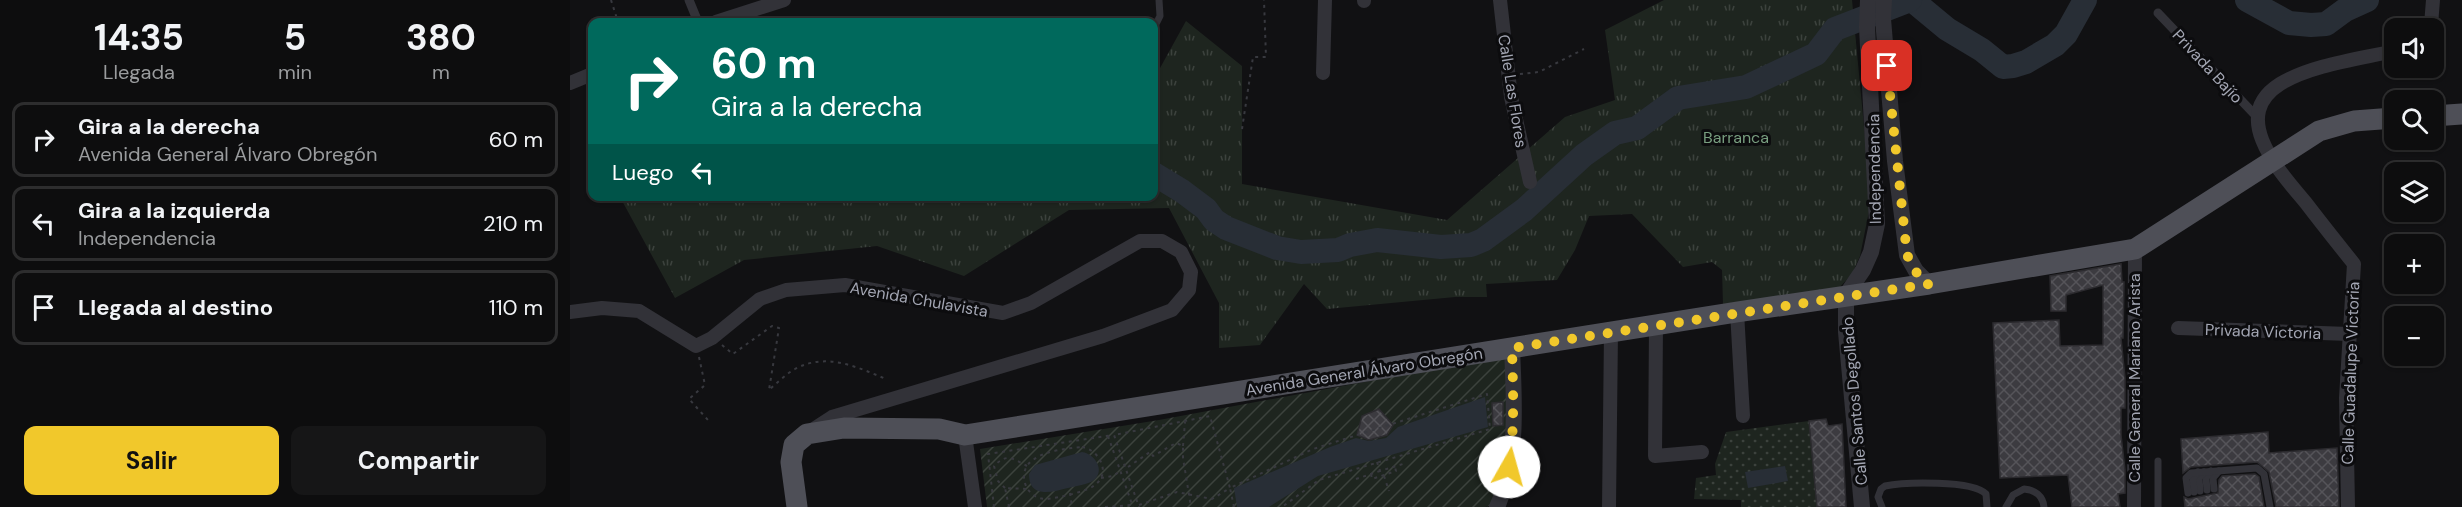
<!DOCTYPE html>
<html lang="es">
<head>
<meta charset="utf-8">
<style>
	body { margin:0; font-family:"DM Sans",sans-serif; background:#161617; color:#f1f3f6; height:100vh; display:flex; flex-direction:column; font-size:22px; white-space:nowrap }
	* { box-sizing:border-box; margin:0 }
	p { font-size:20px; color:#9a9c9e }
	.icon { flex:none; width:33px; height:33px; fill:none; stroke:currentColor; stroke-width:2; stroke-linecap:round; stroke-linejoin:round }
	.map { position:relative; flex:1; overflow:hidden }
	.panel { display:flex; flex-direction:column; background:#0d0d0e; width:570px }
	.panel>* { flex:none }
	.banner { position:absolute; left:18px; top:18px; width:570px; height:183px; border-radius:12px; box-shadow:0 2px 4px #0004,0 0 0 2px #2d2d2e; background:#00695c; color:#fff; overflow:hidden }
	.fabs { position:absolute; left:1814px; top:18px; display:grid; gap:12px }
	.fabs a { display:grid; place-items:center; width:60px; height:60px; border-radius:12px; background:#0d0d0e; box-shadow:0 2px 4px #0004,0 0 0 2px #2d2d2e; font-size:30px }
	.pin { position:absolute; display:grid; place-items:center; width:51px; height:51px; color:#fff; margin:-26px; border-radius:12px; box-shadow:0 3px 9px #0006 }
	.me { position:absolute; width:66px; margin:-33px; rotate:7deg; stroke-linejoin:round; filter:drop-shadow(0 0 4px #0008) }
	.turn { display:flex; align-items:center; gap:21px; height:126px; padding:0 24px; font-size:27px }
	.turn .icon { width:78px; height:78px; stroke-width:2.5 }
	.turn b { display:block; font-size:42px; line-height:51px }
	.then { display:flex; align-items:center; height:57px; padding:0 24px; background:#0003; gap:12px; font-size:22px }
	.eta { display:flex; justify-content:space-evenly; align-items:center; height:102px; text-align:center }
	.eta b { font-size:36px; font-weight:700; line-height:42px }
	.button { display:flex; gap:12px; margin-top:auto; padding:12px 24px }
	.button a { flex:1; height:69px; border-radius:12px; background:#f1c82b; color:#111; font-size:24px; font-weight:700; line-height:69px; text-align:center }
	.button a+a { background:#161617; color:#f1f3f6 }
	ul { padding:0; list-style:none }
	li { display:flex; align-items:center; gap:18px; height:75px; margin:0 12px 9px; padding:0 12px; border:3px solid #2d2d2e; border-radius:12px }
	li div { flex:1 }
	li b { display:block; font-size:22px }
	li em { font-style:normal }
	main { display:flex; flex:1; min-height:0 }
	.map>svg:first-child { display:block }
	.grass { fill:url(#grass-dots) }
	.park { fill:url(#park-tufts) }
	.garden { fill:url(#garden-furrows) }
	.water { fill:#282e36 }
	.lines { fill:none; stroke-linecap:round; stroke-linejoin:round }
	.river { stroke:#282e36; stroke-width:24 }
	.building { fill:url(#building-cross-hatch); stroke:#2c2b2f; stroke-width:1.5 }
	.path { stroke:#38393f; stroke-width:2; stroke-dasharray:3 4.5; stroke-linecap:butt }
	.service { stroke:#323238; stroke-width:7 }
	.pedestrian { stroke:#323238; stroke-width:9 }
	.minor { stroke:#323238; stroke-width:14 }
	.tertiary { stroke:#323238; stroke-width:16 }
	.primary { stroke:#4e4f57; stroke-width:21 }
	.route { stroke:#f1c82b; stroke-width:10; stroke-dasharray:0 18 }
	.labels { text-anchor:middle; stroke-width:6; stroke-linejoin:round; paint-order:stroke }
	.street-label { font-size:16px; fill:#a3a6b3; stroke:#0c0c0e }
	.park-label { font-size:16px; fill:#799f80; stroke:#0c0c0e }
</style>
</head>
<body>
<main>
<section class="panel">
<div class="eta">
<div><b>14:35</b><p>Llegada</p></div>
<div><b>5</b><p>min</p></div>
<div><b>380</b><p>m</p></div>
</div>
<ul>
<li><svg class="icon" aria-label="right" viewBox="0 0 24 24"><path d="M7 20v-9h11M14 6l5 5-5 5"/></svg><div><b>Gira a la derecha</b><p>Avenida General Álvaro Obregón</p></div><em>60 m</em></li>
<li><svg class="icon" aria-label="left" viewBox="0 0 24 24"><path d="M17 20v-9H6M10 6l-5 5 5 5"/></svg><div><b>Gira a la izquierda</b><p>Independencia</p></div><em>210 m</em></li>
<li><svg class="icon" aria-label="arrive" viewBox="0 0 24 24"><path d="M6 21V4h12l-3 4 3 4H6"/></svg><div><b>Llegada al destino</b></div><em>110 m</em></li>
</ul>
<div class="button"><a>Salir</a><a>Compartir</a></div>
</section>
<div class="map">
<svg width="1892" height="507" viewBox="0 0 1892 507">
	<defs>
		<pattern id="grass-dots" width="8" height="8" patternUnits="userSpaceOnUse" patternTransform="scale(1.5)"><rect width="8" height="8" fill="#1e251f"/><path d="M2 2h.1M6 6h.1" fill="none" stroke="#3c423d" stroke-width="1.8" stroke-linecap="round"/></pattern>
		<pattern id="park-tufts" width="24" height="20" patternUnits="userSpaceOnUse" patternTransform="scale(1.5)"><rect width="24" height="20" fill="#1e251f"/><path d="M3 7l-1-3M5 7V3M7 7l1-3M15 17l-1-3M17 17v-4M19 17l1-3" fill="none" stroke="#3c423d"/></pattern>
		<pattern id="garden-furrows" width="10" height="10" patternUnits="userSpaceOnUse" patternTransform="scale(1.5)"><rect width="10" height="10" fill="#1e251f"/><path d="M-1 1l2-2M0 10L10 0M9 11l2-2" fill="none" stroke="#3c423d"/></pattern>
		<pattern id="building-cross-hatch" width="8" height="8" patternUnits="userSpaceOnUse" patternTransform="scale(1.5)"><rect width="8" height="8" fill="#3c3b40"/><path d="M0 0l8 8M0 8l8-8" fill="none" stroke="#555459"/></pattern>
	</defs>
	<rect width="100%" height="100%" fill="#111113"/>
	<polygon class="grass" points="1239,421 1247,507 1171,507 1171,500 1124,499 1126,478 1146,475 1145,464 1156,432"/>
	<polygon class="park" points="1094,0 1282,0 1301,201 1290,256 1282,274 1267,290 1153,304 1152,270 1142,262 1113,267 1062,214 1019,216 1005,250 987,280 916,284 917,297 885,297 757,309 734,284 690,345 649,348 649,303 599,208 499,210 394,276 307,246 174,260 105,298 50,197 584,196 584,79 616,21 672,66 672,184 877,220 995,117 1045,100 1035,30"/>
	<polygon class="garden" points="940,355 940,432 924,505 915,507 417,507 410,449 589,420"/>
	<g class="water">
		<polygon points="915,397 918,427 748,476 699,507 667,507 664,488 760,447 786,438 799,441 816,438 828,427"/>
		<path d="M512,452C526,454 537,473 521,482C514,485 505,486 498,488C482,492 459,499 459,474L465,465Z"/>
		<polygon points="1215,466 1218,481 1178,488 1175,472"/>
	</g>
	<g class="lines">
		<g class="river">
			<polyline points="1342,0 1377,29 1412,50 1433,67 1443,66 1456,62 1485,45 1496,34 1515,0"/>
			<polyline points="1677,0 1719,23 1741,25 1756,24 1775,10 1797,0"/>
			<polyline points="584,174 612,191 636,209 644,220 656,228 707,248 731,252 768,250 780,245 807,240 871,247 901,245 913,240 954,210 1014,155 1045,133 1067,128 1108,98 1176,87 1246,54 1265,29 1340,0"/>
		</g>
	</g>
	<g class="building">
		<polygon points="1551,264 1552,282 1554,282 1553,338 1551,338 1555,378 1555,408 1551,408 1551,435 1555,470 1555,493 1548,494 1550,507 1502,507 1498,475 1430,478 1423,323 1489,320 1490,346 1533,345 1533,285 1496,295 1496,311 1481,311 1480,276"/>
		<polygon points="933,402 933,425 923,426 922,403"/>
		<polygon points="809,409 823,425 817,435 799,440 787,435 792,416"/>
		<polygon points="1256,419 1258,426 1272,424 1276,507 1247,507 1239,421"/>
		<polygon points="1698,432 1699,453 1767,448 1769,507 1706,507 1699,472 1687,462 1621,467 1613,473 1611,439"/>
		<polygon points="1685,474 1689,477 1694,507 1615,507 1614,497 1618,499 1648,493 1649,480 1652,476"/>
	</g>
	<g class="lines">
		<g class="path">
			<polyline points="41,0 48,22"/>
			<polyline points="950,74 969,72 1014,49"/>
			<polyline points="672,129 683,57 696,57 694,0"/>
			<path d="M152,345L163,354L202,326L209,328L199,390C207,383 216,374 225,369C256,352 287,367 316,379"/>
			<polyline points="129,357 135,385 119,399 138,420"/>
			<polyline points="538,436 563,507"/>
			<polyline points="613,446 615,422"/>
			<path d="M512,447C530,450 543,475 522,487C514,492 487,498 477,499C456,500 445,472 463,460C474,451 498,448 512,447Z"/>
			<polyline points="807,462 810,471 833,464"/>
			<polyline points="558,467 580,452 583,456 606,443 613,446 613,458 621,507"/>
			<polyline points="801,474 802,479 826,471 825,467"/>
			<polyline points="814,476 819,491"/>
			<polyline points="531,478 543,476 552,470"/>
			<polyline points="786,479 810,471"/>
			<path d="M435,488L428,481L424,466C437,453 442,458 457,466"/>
			<polyline points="500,493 502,507"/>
			<polyline points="569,505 607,492 642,499 660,488 640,416 544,435 569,507"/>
			<polyline points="424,507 418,454 543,435"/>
			<polyline points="439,507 435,488 457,489"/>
			<polyline points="535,507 562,505"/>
			<polyline points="664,507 660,488 743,449 917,394 920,429 749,480 712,507"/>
		</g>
		<g class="service">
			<polyline points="584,28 590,16 589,0"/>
			<polyline points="1644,489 1643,478 1649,471"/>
			<polyline points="1637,490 1636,478 1641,471"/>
			<polyline points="1630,491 1629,478 1634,472"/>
			<polyline points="1624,492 1623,478 1628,472"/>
			<polyline points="1618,493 1616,478 1621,473 1687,468 1694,474 1700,507"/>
			<path d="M1312,507L1308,497L1311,489L1315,486C1334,482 1403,480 1416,494L1417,507"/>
			<path d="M1436,507L1443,495L1454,489C1465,490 1473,496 1474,507"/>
			<polyline points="1588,507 1588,461"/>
		</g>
		<g class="pedestrian">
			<polyline points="119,0 128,22"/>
			<polyline points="1588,13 1688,118"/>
		</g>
		<g class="minor">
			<polyline points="794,0 794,1"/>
			<polyline points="930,0 941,97 960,182"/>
			<polyline points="146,22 214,0"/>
			<polyline points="1858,28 1861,25 1863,0"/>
			<polyline points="753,73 755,0"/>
			<polyline points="0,83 22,74"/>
			<polyline points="0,312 32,308 69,311 126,346 142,338 190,299 216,290 275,285 433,313 461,303 570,241 592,241 611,252 621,272 619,290 602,310 533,336 262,417 242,430"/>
			<polyline points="1167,312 1173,416"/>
			<polyline points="1086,325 1085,456 1132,452"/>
			<polyline points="1608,328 1779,334"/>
			<polyline points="395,435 405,507"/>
			<polyline points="1039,507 1041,332"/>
			<polyline points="1564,507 1565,249"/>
			<path d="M1778,507L1776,398L1784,264C1768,244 1752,224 1736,203C1711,173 1658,117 1710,84C1741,65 1789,59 1824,51"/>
		</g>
		<g class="tertiary">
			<polyline points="1314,0 1313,19 1325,161 1337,255 1346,271 1359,284"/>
			<path d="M927,507C949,458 944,400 942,348"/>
			<polyline points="1292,507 1276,332 1276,295 1293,270 1301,252 1307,224 1297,27 1298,0"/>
		</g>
		<g class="primary">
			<polyline points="1863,116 1892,114"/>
			<polyline points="227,507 221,462 224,445 237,434 274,428 369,429 395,435 1167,312 1359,284 1565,249 1749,131 1784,121 1824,118"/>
		</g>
	</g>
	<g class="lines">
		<path class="route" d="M939,467C945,428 943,388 942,348L1359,284L1346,272L1337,255L1317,66"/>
	</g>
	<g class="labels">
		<g class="street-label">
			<text transform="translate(1638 66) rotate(47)" y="6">Privada Bajío</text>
			<text transform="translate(943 91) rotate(81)" y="6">Calle Las Flores</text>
			<text transform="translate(1304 169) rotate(-91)" y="6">Independencia</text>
			<text transform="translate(349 299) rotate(10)" y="6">Avenida Chulavista</text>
			<text transform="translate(1693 331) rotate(2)" y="6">Privada Victoria</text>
			<text transform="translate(794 371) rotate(-9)" y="6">Avenida General Álvaro Obregón</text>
			<text transform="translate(1780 373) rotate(-88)" y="6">Calle Guadalupe Victoria</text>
			<text transform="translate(1564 378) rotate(-90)" y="6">Calle General Mariano Arista</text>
			<text transform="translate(1284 401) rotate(-95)" y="6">Calle Santos Degollado</text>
		</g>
		<g class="park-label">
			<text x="1166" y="143">Barranca</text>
		</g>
	</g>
</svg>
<div class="fabs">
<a><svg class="icon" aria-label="sound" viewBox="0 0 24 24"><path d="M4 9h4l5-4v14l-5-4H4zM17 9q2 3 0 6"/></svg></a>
<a><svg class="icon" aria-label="search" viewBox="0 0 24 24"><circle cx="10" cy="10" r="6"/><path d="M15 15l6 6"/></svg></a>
<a><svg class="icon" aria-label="layers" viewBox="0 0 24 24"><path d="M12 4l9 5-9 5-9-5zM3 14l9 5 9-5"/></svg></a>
<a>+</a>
<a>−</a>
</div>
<div class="pin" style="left:1317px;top:66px;background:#d93025"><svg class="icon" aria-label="arrive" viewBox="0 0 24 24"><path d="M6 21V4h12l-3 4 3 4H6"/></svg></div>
<svg class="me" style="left:939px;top:467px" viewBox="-20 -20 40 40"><circle r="19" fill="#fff"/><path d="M0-13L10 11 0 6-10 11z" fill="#f1c82b"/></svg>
<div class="banner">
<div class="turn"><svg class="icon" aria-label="right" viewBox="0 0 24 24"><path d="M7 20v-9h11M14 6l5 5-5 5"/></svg><div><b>60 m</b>Gira a la derecha</div></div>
<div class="then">Luego<svg class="icon" aria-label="left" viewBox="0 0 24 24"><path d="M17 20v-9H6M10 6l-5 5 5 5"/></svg></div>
</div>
</div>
</main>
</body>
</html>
